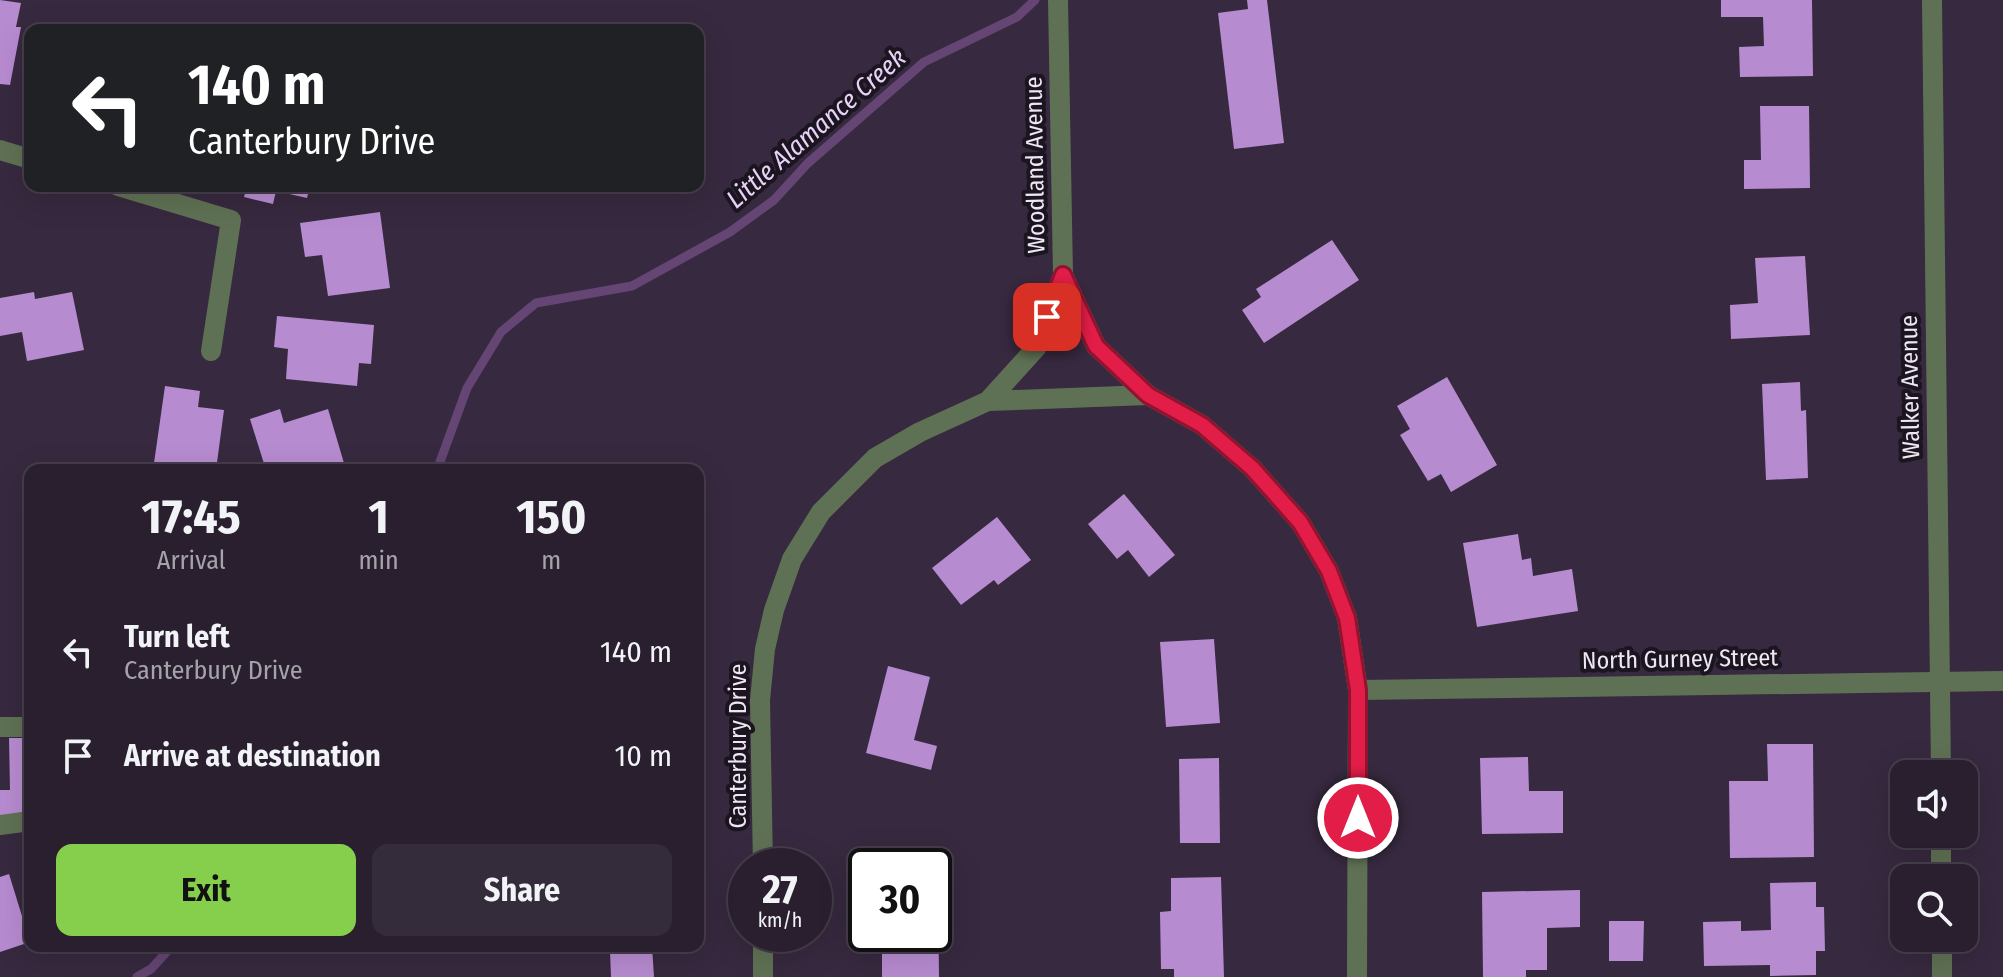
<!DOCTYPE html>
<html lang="en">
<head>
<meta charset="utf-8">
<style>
	body { margin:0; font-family:"Fira Sans Condensed",sans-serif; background:#352c3b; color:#f1f3f6; height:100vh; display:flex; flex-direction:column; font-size:30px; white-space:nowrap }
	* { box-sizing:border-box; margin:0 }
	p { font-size:26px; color:#a5a2aa }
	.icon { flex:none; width:44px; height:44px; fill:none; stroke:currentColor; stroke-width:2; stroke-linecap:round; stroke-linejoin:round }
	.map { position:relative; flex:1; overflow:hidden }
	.side { position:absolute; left:24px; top:464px; width:680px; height:488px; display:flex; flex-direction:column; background:#291f2f; border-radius:16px; box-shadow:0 8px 32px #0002,0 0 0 2px #453d4b }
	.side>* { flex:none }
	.guide { position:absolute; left:24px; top:24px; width:680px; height:168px; border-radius:16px; box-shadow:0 8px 32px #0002,0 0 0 2px #453d4b; background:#202124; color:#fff; overflow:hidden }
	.controls { position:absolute; left:1890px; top:760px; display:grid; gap:16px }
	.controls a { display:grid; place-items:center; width:88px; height:88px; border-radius:16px; background:#291f2f; box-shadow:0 8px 32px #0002,0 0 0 2px #453d4b; font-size:40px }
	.speed { position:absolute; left:728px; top:848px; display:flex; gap:16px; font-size:40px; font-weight:700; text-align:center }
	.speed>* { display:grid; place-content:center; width:104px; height:104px; border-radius:50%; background:#291f2f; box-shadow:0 8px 32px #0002,0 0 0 2px #453d4b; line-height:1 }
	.speed small { font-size:20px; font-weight:400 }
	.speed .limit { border:4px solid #111; border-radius:12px; background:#fff; color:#111 }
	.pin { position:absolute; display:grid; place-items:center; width:68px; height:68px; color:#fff; margin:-34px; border-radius:16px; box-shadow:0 4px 12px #0006 }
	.me { position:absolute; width:88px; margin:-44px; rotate:0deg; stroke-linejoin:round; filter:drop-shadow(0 0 6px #0008) }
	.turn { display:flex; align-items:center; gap:28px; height:168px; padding:0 32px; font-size:36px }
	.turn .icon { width:104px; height:104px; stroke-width:2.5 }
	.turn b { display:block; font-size:56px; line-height:68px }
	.eta { display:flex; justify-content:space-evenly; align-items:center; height:136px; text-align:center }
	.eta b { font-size:48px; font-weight:700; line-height:56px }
	.cta { display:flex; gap:16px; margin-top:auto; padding:16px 32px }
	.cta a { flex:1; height:92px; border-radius:16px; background:#86cf4c; color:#111; font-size:32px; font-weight:700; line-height:92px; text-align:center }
	.cta a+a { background:#352c3b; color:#f1f3f6 }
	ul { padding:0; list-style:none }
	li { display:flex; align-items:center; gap:24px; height:104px; padding:0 32px }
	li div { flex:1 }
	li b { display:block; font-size:30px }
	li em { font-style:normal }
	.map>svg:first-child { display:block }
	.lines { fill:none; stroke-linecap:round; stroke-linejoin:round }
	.stream { stroke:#644573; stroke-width:9 }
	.building { fill:#b78bd0 }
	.minor { stroke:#5f7154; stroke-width:20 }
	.route-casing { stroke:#92132f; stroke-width:20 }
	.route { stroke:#e11d48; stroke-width:14 }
	.labels { text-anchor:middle; stroke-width:8; stroke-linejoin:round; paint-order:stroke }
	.street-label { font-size:24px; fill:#efe6f5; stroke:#1b151f }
	.water-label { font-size:26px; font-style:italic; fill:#e9d2f8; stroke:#1b151f }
</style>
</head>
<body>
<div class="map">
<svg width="2003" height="977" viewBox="0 0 2003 977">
	<rect width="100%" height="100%" fill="#37293f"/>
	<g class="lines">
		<g class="stream">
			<polyline points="437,470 467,388 501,332 536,303 632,286 730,232 774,200 808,163 924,62 1017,17 1035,0"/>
			<polyline points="137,977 151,969 172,946"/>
		</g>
	</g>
	<g class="building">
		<polygon points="0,0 21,3 16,27 21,27 10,85 0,84"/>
		<polygon points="1247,0 1267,0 1284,143 1234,149 1218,13 1248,9"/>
		<polygon points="1721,0 1812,0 1813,76 1740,77 1739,47 1764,46 1763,17 1721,17"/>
		<polygon points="1760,106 1809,106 1810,188 1744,189 1744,160 1761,160"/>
		<polygon points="247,186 310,186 307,198 276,191 273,204 244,197"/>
		<polygon points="380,212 390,288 328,296 322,255 305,257 300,223"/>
		<polygon points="1332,240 1359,280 1264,343 1242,310 1261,297 1256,289"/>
		<polygon points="1805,256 1810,335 1731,339 1730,305 1758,303 1755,258"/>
		<polygon points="34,292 35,299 72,292 84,350 27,361 22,332 0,336 0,298"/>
		<polygon points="277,316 374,325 371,364 359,363 357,386 286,379 288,349 274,347"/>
		<polygon points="1447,377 1497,465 1451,492 1441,474 1428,481 1400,435 1410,429 1397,406"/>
		<polygon points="1800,382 1801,411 1806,410 1808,478 1766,480 1762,384"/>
		<polygon points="165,386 200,391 198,407 224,410 216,470 153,470"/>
		<polygon points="280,409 284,423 328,409 346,470 266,470 250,419"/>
		<polygon points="1124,494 1175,555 1149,577 1128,550 1117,559 1088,524"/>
		<polygon points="997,517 1031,560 998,585 994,580 961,605 932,568"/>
		<polygon points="1518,534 1522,560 1531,558 1533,576 1572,569 1578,611 1477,627 1463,543"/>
		<polygon points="1214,639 1220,723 1166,727 1160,642"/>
		<polygon points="888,666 930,677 914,740 937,746 931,770 866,753"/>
		<polygon points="9,738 30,738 30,818 0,818 0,790 10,790"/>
		<polygon points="1767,744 1813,744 1814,857 1730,858 1729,781 1768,781"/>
		<polygon points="1528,757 1529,791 1563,791 1563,833 1482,834 1480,758"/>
		<polygon points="1219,758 1220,843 1180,843 1179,759"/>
		<polygon points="9,874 30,942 0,952 0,877"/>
		<polygon points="1221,877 1224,977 1174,977 1174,969 1161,969 1160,912 1171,911 1171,878"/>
		<polygon points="1816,882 1816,907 1824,907 1825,951 1816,951 1816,975 1770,976 1770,965 1704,966 1703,922 1741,921 1741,931 1771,930 1770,883"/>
		<polygon points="1580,890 1580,927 1547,928 1547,970 1526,970 1526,977 1483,977 1482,892"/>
		<polygon points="934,891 938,891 939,977 882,977 882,934 934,934"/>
		<polygon points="1609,921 1644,921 1643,961 1609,961"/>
		<polygon points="596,946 652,946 654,977 611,977 610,951 596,951"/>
	</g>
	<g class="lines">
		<g class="minor">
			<polyline points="1058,0 1063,275 1096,346 1148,395 1202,425 1252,468 1300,522 1329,571 1347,618 1358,690 1357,977"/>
			<polyline points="1932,0 1941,774"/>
			<polyline points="0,150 30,159"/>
			<polyline points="118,186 231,220 211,351"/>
			<polyline points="988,401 1148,395"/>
			<polyline points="1358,690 2003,681"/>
			<polyline points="0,727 30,727"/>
			<polyline points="0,825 30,821"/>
			<polyline points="1941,834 1941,878"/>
			<polyline points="763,866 760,700 765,649 774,610 792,559 821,512 875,458 920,432 988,401 1036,348 1063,275"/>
			<polyline points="1942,938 1942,977"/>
			<polyline points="763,977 763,934"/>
		</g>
	</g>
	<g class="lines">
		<defs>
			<polyline id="route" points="1047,317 1063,275 1096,346 1148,395 1202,425 1252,468 1300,522 1329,571 1347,618 1358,690 1358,818"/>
		</defs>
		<use href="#route" class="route-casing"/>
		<use href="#route" class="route"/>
	</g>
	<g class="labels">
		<g class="street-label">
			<text transform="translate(1035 165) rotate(-91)" y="8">Woodland Avenue</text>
			<text transform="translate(1910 387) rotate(-91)" y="8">Walker Avenue</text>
			<text transform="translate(1680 659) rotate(-1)" y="8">North Gurney Street</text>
			<text transform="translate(738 746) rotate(-90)" y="8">Canterbury Drive</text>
		</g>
		<g class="water-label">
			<text transform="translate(816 128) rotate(-41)" y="9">Little Alamance Creek</text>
		</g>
	</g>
</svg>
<div class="controls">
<a><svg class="icon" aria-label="sound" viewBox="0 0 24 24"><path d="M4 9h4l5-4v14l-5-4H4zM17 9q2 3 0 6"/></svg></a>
<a><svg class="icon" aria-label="search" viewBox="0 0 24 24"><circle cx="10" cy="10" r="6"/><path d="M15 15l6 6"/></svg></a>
</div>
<div class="speed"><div>27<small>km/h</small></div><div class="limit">30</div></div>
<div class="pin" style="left:1047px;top:317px;background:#d93025"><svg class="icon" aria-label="arrive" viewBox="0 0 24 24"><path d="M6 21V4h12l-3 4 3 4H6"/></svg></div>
<svg class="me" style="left:1358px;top:818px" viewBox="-20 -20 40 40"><circle r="17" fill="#e11d48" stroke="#fff" stroke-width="3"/><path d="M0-11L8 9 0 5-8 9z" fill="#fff"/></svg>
<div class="guide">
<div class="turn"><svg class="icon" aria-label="left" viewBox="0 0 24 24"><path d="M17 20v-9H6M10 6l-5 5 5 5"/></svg><div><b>140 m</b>Canterbury Drive</div></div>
</div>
<section class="side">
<div class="eta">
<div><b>17:45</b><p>Arrival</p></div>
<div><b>1</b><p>min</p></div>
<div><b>150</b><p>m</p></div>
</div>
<ul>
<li><svg class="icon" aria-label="left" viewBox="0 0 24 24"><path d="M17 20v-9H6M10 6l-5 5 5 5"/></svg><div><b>Turn left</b><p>Canterbury Drive</p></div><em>140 m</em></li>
<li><svg class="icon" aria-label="arrive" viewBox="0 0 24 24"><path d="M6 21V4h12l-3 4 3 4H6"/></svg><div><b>Arrive at destination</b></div><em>10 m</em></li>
</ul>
<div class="cta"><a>Exit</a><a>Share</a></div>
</section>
</div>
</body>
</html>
